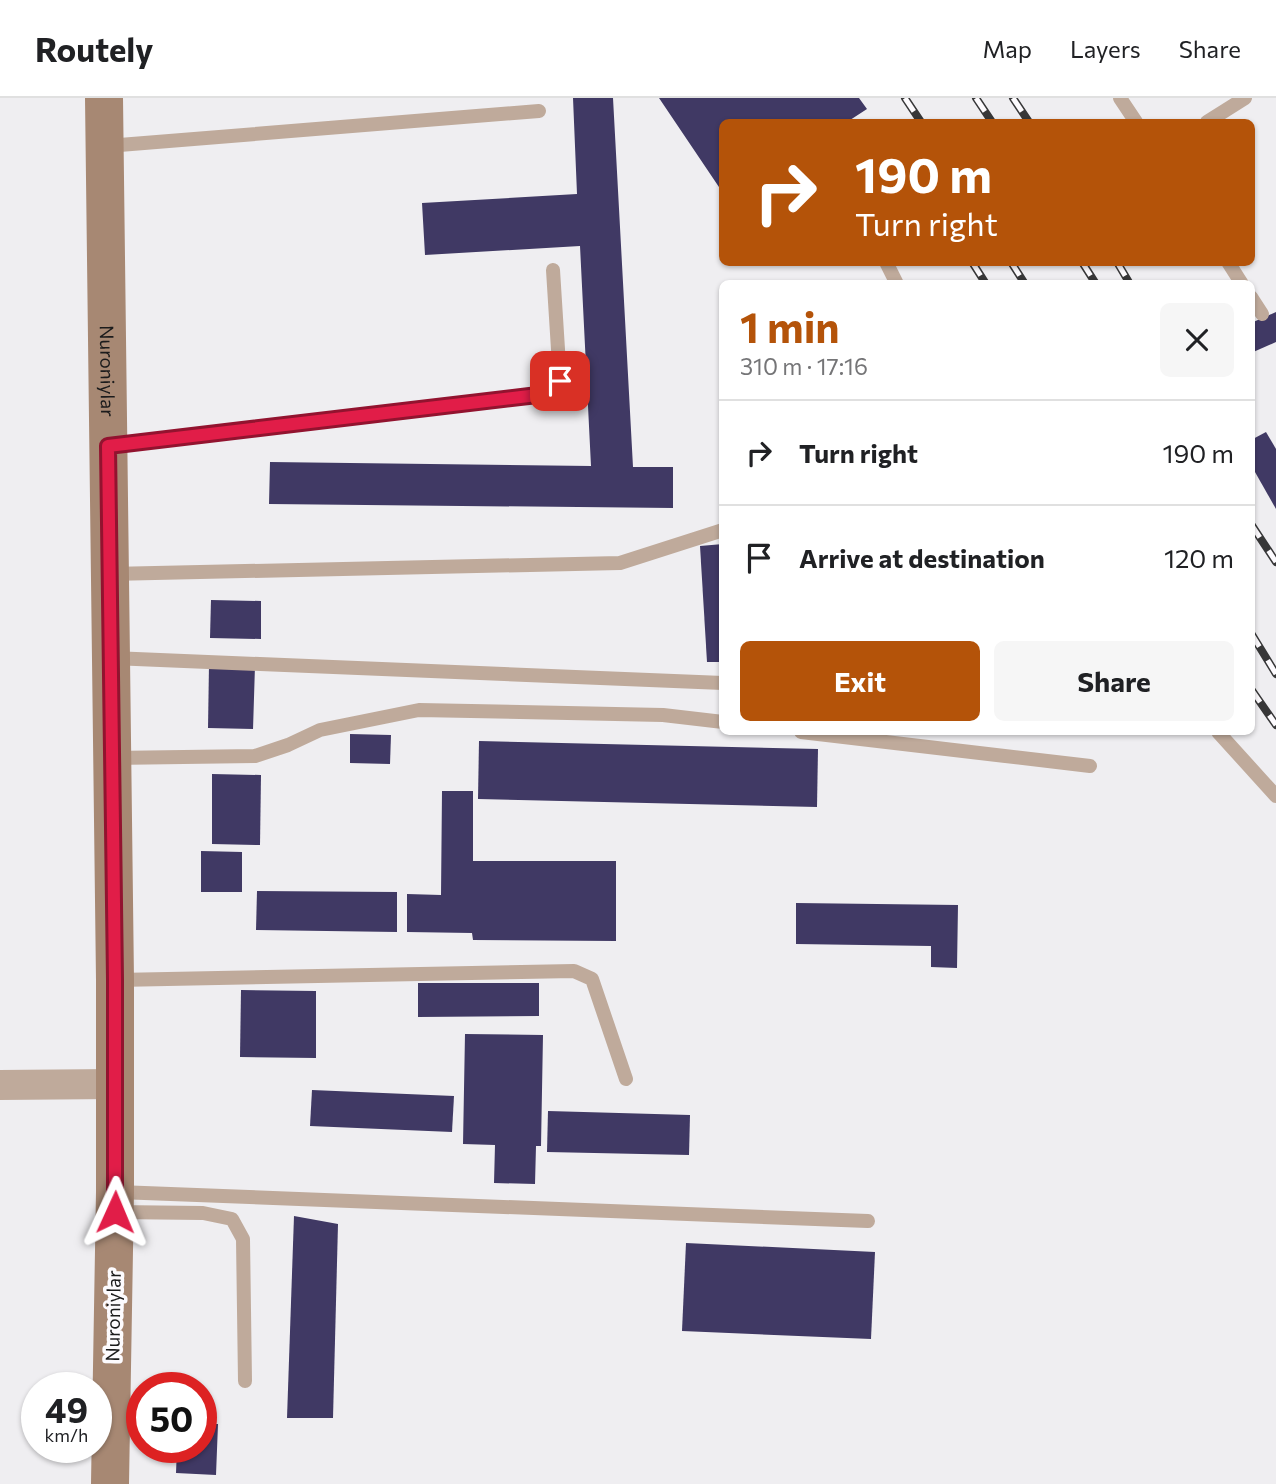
<!DOCTYPE html>
<html lang="en">
<head>
<meta charset="utf-8">
<style>
	body { margin:0; font-family:Commissioner,sans-serif; background:#f6f6f6; color:#202124; height:100vh; display:flex; flex-direction:column; font-size:26px; white-space:nowrap }
	* { box-sizing:border-box; margin:0 }
	p { font-size:23px; color:#757577 }
	.icon { flex:none; width:38px; height:38px; fill:none; stroke:currentColor; stroke-width:2; stroke-linecap:round; stroke-linejoin:round }
	.map { position:relative; flex:1; overflow:hidden }
	.drawer { position:absolute; left:719px; top:182px; width:536px; height:455px; display:flex; flex-direction:column; background:#fff; border-radius:10px; box-shadow:0 2px 5px #0004 }
	.drawer>* { flex:none }
	.top-card { position:absolute; left:719px; top:21px; width:536px; height:147px; border-radius:10px; box-shadow:0 2px 5px #0004; background:#b45309; color:#fff; overflow:hidden }
	.speed { position:absolute; left:21px; top:1274px; display:flex; gap:14px; font-size:35px; font-weight:700; text-align:center }
	.speed>* { display:grid; place-content:center; width:91px; height:91px; border-radius:50%; background:#fff; box-shadow:0 2px 5px #0004; line-height:1 }
	.speed small { font-size:18px; font-weight:400 }
	.speed .limit { border:10px solid #d22; background:#fff; color:#111 }
	.pin { position:absolute; display:grid; place-items:center; width:60px; height:60px; color:#fff; margin:-30px; border-radius:14px; box-shadow:0 4px 10px #0006 }
	.me { position:absolute; width:77px; margin:-38px; rotate:1deg; stroke-linejoin:round; filter:drop-shadow(0 0 5px #0008) }
	.turn { display:flex; align-items:center; gap:24px; height:147px; padding:0 21px; font-size:32px }
	.turn .icon { width:91px; height:91px; stroke-width:2.5 }
	.turn b { display:block; font-size:49px; line-height:60px }
	.round { display:grid; place-items:center; flex:none; width:74px; height:74px; border-radius:10px; background:#f6f6f6 }
	.headline { display:flex; align-items:center; justify-content:space-between; height:119px; padding:0 21px }
	h1 { font-size:42px; font-weight:700; line-height:52px; color:#b45309 }
	.cta { display:flex; gap:14px; margin-top:auto; padding:14px 21px }
	.cta a { flex:1; height:80px; border-radius:10px; background:#b45309; color:#fff; font-size:28px; font-weight:700; line-height:80px; text-align:center }
	.cta a+a { background:#f6f6f6; color:#202124 }
	ul { padding:0; list-style:none }
	li { display:flex; align-items:center; gap:21px; height:105px; padding:0 21px; border-top:2px solid #e0e0e0 }
	li div { flex:1 }
	li b { display:block; font-size:26px }
	li em { font-style:normal }
	header { display:flex; align-items:center; gap:42px; box-sizing:border-box; height:98px; padding:0 35px; background:#fff; border-bottom:2px solid #e0e0e0 }
	header strong { font-size:33px }
	nav { display:flex; gap:38px; margin-inline-start:auto; font-size:24px }
	.map>svg:first-child { display:block }
	.building { fill:#403964 }
	.lines { fill:none; stroke-linecap:round; stroke-linejoin:round }
	.lane { stroke:#bfaa9b; stroke-width:14 }
	.street { stroke:#bfaa9b; stroke-width:30 }
	.secondary { stroke:#a78873; stroke-width:38 }
	.rail-casing { stroke:#373738; stroke-width:8 }
	.rail { stroke:#fdfbfe; stroke-width:5; stroke-dasharray:16; stroke-linecap:butt }
	.route-casing { stroke:#92132f; stroke-width:18 }
	.route { stroke:#e11d48; stroke-width:12 }
	.labels { text-anchor:middle; stroke-width:7; stroke-linejoin:round; paint-order:stroke }
	.street-label { font-size:19px; fill:#1b1b1c; stroke:#fdfbfe }
</style>
</head>
<body>
<header>
<strong>Routely</strong>
<nav><a>Map</a><a>Layers</a><a>Share</a></nav>
</header>
<div class="map">
<svg width="1276" height="1386" viewBox="0 0 1276 1386">
	<rect width="100%" height="100%" fill="#efeef1"/>
	<g class="building">
		<polygon points="573,0 613,0 633,369 673,369 673,410 269,406 270,364 591,368 580,148 425,157 422,105 577,96"/>
		<polygon points="659,0 859,0 867,11 847,24 723,24 723,95"/>
		<polygon points="1276,214 1276,244 1251,255 1251,225"/>
		<polygon points="1266,334 1276,351 1276,411 1251,367 1251,342"/>
		<polygon points="723,446 723,564 707,564 700,448"/>
		<polygon points="211,502 261,503 261,541 210,540"/>
		<polygon points="209,566 255,567 253,631 208,630"/>
		<polygon points="350,636 391,637 390,666 350,665"/>
		<polygon points="479,643 818,651 817,709 478,701"/>
		<polygon points="212,676 261,677 260,747 212,746"/>
		<polygon points="442,693 473,693 473,763 616,763 616,843 473,842 472,835 407,834 407,796 441,797"/>
		<polygon points="201,753 242,754 242,794 201,794"/>
		<polygon points="257,793 397,794 397,834 256,832"/>
		<polygon points="796,805 958,807 957,870 931,869 931,848 796,846"/>
		<polygon points="418,885 539,885 539,918 418,919"/>
		<polygon points="241,892 316,893 316,960 240,959"/>
		<polygon points="465,936 543,937 541,1048 536,1048 535,1086 494,1085 495,1047 463,1046"/>
		<polygon points="312,992 454,998 452,1034 310,1028"/>
		<polygon points="548,1013 690,1017 689,1057 547,1054"/>
		<polygon points="294,1118 338,1126 333,1320 287,1320"/>
		<polygon points="686,1145 875,1154 871,1241 682,1233"/>
		<polygon points="201,1326 218,1326 216,1377 176,1375 177,1349 201,1349"/>
	</g>
	<g class="lines">
		<g class="lane">
			<polyline points="1120,0 1136,24"/>
			<polyline points="1207,24 1245,0"/>
			<polyline points="107,48 539,13"/>
			<polyline points="886,164 897,186"/>
			<polyline points="1228,164 1242,186"/>
			<polyline points="1251,199 1262,216"/>
			<polyline points="110,348 546,296 560,283 553,172"/>
			<polyline points="110,476 620,465 723,432"/>
			<polyline points="112,560 723,585"/>
			<polyline points="801,634 1090,668"/>
			<polyline points="1218,634 1276,698"/>
			<polyline points="112,660 255,658 288,647 320,632 419,612 663,617 723,624"/>
			<polyline points="117,882 574,873 592,881 626,981"/>
			<polyline points="118,1094 868,1123"/>
			<polyline points="115,1114 203,1115 232,1121 243,1141 245,1283"/>
		</g>
		<polyline class="street" points="0,987 114,986"/>
		<path class="secondary" id="s1" d="M104,0L115,882V1094L110,1386"/>
		<defs>
			<g id="rail">
				<polyline points="905,0 921,24"/>
				<polyline points="976,0 992,24"/>
				<polyline points="1013,0 1029,24"/>
				<polyline points="972,164 986,186"/>
				<polyline points="1011,164 1025,186"/>
				<polyline points="1082,164 1096,186"/>
				<polyline points="1117,164 1130,186"/>
				<polyline points="1251,426 1276,464"/>
				<polyline points="1251,535 1276,576"/>
				<polyline points="1251,591 1276,627"/>
			</g>
		</defs>
		<use href="#rail" class="rail-casing"/>
		<use href="#rail" class="rail"/>
	</g>
	<g class="lines">
		<defs>
			<polyline id="route" points="115,1114 115,882 108,348 546,296 560,283"/>
		</defs>
		<use href="#route" class="route-casing"/>
		<use href="#route" class="route"/>
	</g>
	<g class="labels">
		<g class="street-label">
			<text dy="7" stroke="none"><textPath href="#s1" startOffset="273">Nuroniylar</textPath></text>
			<text transform="translate(113 1218) rotate(-89)" y="7">Nuroniylar</text>
		</g>
	</g>
</svg>
<div class="speed"><div>49<small>km/h</small></div><div class="limit">50</div></div>
<div class="pin" style="left:560px;top:283px;background:#d93025"><svg class="icon" aria-label="arrive" viewBox="0 0 24 24"><path d="M6 21V4h12l-3 4 3 4H6"/></svg></div>
<svg class="me" style="left:115px;top:1114px" viewBox="-20 -20 40 40"><path d="M0-17L14 15 0 8-14 15z" fill="#e11d48" stroke="#fff" stroke-width="4"/></svg>
<div class="top-card">
<div class="turn"><svg class="icon" aria-label="right" viewBox="0 0 24 24"><path d="M7 20v-9h11M14 6l5 5-5 5"/></svg><div><b>190 m</b>Turn right</div></div>
</div>
<section class="drawer">
<div class="headline"><div><h1>1 min</h1><p>310 m · 17:16</p></div><a class="round"><svg class="icon" aria-label="close" viewBox="0 0 24 24"><path d="M6 6l12 12M18 6L6 18"/></svg></a></div>
<ul>
<li><svg class="icon" aria-label="right" viewBox="0 0 24 24"><path d="M7 20v-9h11M14 6l5 5-5 5"/></svg><div><b>Turn right</b></div><em>190 m</em></li>
<li><svg class="icon" aria-label="arrive" viewBox="0 0 24 24"><path d="M6 21V4h12l-3 4 3 4H6"/></svg><div><b>Arrive at destination</b></div><em>120 m</em></li>
</ul>
<div class="cta"><a>Exit</a><a>Share</a></div>
</section>
</div>
</body>
</html>
